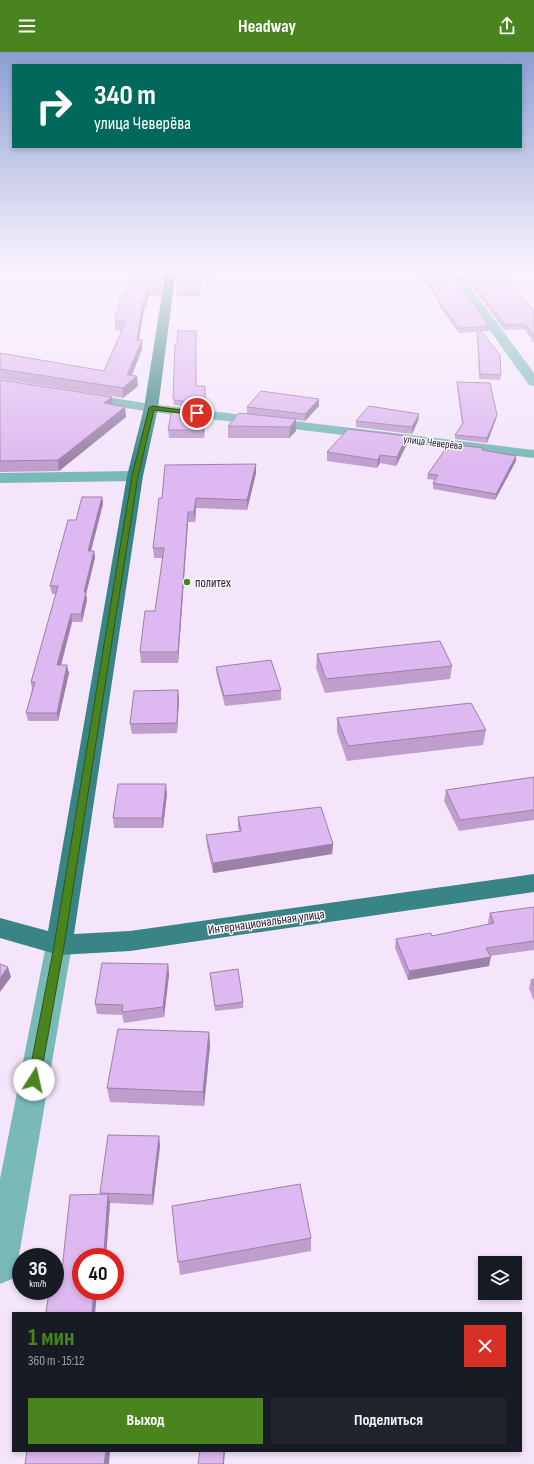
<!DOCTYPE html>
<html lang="ru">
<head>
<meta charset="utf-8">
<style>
	body { margin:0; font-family:"Sofia Sans Condensed",sans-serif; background:#20242c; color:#f1f3f6; height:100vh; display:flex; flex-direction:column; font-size:15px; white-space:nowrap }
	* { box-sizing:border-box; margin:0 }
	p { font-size:13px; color:#9ea1a6 }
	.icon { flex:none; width:22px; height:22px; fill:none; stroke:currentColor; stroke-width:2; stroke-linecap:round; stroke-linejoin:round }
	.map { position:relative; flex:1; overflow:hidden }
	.side { position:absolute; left:12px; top:1260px; width:510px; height:140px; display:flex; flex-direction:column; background:#171b24; border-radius:0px; box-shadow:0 2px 6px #0003 }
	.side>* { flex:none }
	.banner { position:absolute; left:12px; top:12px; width:510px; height:84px; border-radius:0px; box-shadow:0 2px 6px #0003; background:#00695c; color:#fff; overflow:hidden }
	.tools { position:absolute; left:478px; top:1204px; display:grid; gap:8px }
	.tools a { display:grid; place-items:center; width:44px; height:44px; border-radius:0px; background:#171b24; box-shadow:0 2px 6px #0003; font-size:20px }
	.speed { position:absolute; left:12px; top:1196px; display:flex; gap:8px; font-size:20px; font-weight:700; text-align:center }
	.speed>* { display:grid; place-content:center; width:52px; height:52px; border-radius:50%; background:#171b24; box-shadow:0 2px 6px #0003; line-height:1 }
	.speed small { font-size:10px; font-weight:400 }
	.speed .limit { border:6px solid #d22; background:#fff; color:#111 }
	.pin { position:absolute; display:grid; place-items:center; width:34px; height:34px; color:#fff; margin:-17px; border:2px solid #fff; border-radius:50%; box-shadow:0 1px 4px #0007 }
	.me { position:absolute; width:44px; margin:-22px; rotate:10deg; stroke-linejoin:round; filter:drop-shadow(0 0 3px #0008) }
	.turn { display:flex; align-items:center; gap:14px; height:84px; padding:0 16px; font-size:18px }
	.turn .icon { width:52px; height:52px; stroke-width:2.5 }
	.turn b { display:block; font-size:28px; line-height:34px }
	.round { display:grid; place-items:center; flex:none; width:42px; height:42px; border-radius:0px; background:#20242c }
	.head { display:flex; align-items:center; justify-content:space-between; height:68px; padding:0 16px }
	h1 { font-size:24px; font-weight:700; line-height:30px; color:#4a841f }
	.action { display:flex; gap:8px; margin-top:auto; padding:8px 16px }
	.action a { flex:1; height:46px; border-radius:0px; background:#4a841f; color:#fff; font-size:16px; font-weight:700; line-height:46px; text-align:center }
	.action a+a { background:#20242c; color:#f1f3f6 }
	header { display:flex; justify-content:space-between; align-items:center; height:52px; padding:0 16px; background:#4a841f; color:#fff; font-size:18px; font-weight:700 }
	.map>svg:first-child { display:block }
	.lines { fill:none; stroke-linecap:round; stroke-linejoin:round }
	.minor { fill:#79b9b8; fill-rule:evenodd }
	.major { fill:#398484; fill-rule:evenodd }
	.wall { fill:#bf9ece }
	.shaded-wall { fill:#9b81a8 }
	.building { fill:#deb8f0; stroke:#9b81a8 }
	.route { fill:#4a841f; stroke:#305614 }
	.poi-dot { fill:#4a841f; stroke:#f8f8f8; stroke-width:1.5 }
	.labels { text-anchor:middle; stroke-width:3; stroke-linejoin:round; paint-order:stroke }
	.far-street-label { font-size:11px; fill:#302137; stroke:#f8f8f8 }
	.poi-label { font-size:13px; fill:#302137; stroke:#f8f8f8; text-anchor:start }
	.street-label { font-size:13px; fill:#302137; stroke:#f8f8f8 }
</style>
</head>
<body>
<header><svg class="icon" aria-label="menu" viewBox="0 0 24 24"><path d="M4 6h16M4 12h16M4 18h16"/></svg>Headway<svg class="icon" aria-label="share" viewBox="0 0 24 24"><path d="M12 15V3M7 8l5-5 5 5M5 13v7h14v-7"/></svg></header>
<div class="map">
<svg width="534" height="1412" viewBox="0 0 534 1412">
	<rect width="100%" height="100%" fill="#f4e5fb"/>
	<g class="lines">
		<g class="minor">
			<polygon points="446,217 457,217 534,321 534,334 529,333"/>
			<polygon points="82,341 151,352 534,398 534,406 151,360 77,348 75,345 77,342"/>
			<polygon points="135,419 140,421 143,424 140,427 135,429 0,431 0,421"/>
			<polygon points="59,883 68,886 72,893 17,1215 12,1227 0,1232 0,1127 46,893 50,886"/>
		</g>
		<polygon class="major" points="166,217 176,217 158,356 143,424 74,882 130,879 534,822 534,840 130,899 59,903 0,886 0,866 48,879 127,424 144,356"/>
	</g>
	<g class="wall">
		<polygon points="132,217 164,217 164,218 160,244 148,244 146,258 144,258 139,288 142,288 142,297 132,323 138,334 123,346 0,327 0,301 104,319 122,279 115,278 115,269 126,242"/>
		<polygon points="178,217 210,217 210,223 201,223 200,244 177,244"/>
		<polygon points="417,217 448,217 489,274 489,279 481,279 501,323 500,328 479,327 477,280 459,281 439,254 439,251"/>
		<polygon points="459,217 499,217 534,259 534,291 524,277 504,278"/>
		<polygon points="0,328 112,345 112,353 125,355 126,365 59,419 0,420"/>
		<polygon points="457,330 496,367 487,391 455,387 455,383 462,372 457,334"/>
		<polygon points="197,334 205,334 205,357 174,353 173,346"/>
		<polygon points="319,347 319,354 305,369 296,368 296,379 289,386 228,386 228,374 247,362 247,355"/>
		<polygon points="205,360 205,368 204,386 169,386 168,378"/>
		<polygon points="419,362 418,369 412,382 356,375 356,369"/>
		<polygon points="407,384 407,392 396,414 380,411 377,416 327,409 327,400"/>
		<polygon points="483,396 483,398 516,409 495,448 433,437 433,431 435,428 427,427 428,422"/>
		<polygon points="256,412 256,421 247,458 196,456 195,470 188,470 178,611 141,611 140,600 155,559 163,506 154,506 153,496 162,446"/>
		<polygon points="102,445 103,452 91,499 94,499 95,506 86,542 87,548 82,570 72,570 61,613 69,621 58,669 28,669 26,661 32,637 31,630 56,542 52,542 50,534 76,468"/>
		<polygon points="317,602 452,614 450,627 325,641 316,616"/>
		<polygon points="216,615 281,638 281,648 225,654 217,624"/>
		<polygon points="178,638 179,648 177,681 132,682 130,672"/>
		<polygon points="337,666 486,678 483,693 347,709 337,680"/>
		<polygon points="534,725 534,768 459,779 444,749 446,738"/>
		<polygon points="167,742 163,776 114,776 113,766"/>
		<polygon points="238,765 333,792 332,802 213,821 207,794 206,783 239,779 238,775"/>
		<polygon points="534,855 534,898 490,904 489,914 408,928 395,896 396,887 432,884 489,872 488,870 490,861"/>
		<polygon points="168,912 169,923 164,965 124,971 122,963 97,962 95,952"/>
		<polygon points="210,921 243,950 243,956 215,959"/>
		<polygon points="534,927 534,949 529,936 531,928"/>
		<polygon points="209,980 210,994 204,1054 110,1050 107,1036"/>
		<polygon points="159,1084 160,1094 153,1153 110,1151 106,1205 81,1205 81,1239 97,1239 95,1261 46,1261 62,1218 100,1142"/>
		<polygon points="172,1154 311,1186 311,1199 180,1223"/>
	</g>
	<g class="shaded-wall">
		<polygon points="0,217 5,217 0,222"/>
		<polygon points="163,217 164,217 164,218 160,244 160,236"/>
		<polygon points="147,236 148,244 146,258 145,249"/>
		<polygon points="143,249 144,258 137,297 137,288"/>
		<polygon points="142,288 142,297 129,330 137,324 138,334 123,346 123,336"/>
		<polygon points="112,345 113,355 104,351"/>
		<polygon points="319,347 319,354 305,369 305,362"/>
		<polygon points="125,355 126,365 59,419 58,408"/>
		<polygon points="205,360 205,368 204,386 203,378"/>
		<polygon points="419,362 418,369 412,382 412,375"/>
		<polygon points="497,363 496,367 487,391 487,386"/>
		<polygon points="296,367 296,379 289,386 290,375"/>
		<polygon points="407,384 407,392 396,414 397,405"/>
		<polygon points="380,403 380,411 377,416 378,408"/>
		<polygon points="516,404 516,409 495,448 496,442"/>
		<polygon points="256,412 256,421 247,458 247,448"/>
		<polygon points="102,445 103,452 89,506 88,499"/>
		<polygon points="196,446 196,456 195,470 194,460"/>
		<polygon points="188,460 188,470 178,611 178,600"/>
		<polygon points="94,499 95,506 86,542 87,548 82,570 81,562 84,540"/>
		<polygon points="71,562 72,570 59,621 57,613"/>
		<polygon points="67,613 69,621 58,669 57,661"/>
		<polygon points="178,638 179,648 177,681 177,671"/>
		<polygon points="166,732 167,742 163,776 162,766"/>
		<polygon points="333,792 332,802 213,821 213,811"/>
		<polygon points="491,905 489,914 408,928 409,919"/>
		<polygon points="168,912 169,923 164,965 163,955"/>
		<polygon points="8,915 11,925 0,940 0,926"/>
		<polygon points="209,980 210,994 204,1054 203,1040"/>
		<polygon points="159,1084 160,1094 153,1153 152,1143"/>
		<polygon points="108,1142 110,1151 106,1205 105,1205 104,1200"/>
		<polygon points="94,1239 97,1239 95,1261 92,1261"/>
		<polygon points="106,1399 110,1399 109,1412 104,1412"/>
		<polygon points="224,1399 225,1399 224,1412 223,1412"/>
	</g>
	<g class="building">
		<polygon points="132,217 163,217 160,236 147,236 145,249 143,249 137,288 142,288 127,323 137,324 123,336 0,317 0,301 104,319 126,269 115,269 121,242 126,242"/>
		<polygon points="178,217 210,217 210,218 201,218 199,239 177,239"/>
		<polygon points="420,217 448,217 489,274 478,275 500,303 501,323 480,322 477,275 459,276 439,250 441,250"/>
		<polygon points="463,217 499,217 534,259 534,285 525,272 505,273"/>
		<polygon points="178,279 196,279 196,334 205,334 205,352 174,348 173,346 175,292 177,292"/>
		<polygon points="0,328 112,345 104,351 125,355 58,408 0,409"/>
		<polygon points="457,330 490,331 497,363 487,386 455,383 463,371"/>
		<polygon points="261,339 319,347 305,362 247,355"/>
		<polygon points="369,354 419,362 412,375 356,369"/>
		<polygon points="172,356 205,360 203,378 168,378"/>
		<polygon points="239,361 296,367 290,375 228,374"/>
		<polygon points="348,377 407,384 397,405 380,403 378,408 327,400"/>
		<polygon points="449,392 483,396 482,398 516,404 496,442 433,431 438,423 428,422"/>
		<polygon points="256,412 247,448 196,446 194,460 188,460 178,600 140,600 145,559 155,559 164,496 153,496 159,446 162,446 165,413"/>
		<polygon points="82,445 102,445 88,499 94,499 84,540 86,540 81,562 71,562 57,613 67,613 57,661 26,661 35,630 31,630 58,534 50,534 68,468 76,468"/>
		<polygon points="440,589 452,614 326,627 317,602"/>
		<polygon points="271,608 281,638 224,644 216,615"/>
		<polygon points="178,638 177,671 130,672 134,639"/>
		<polygon points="471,651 486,678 348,694 337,666"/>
		<polygon points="534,725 534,758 460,768 446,738"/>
		<polygon points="118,732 166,732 162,766 113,766"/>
		<polygon points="321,755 333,792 213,811 206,783 241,779 238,765"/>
		<polygon points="534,855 534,889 486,896 491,905 409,919 396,887 431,881 432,884 494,871 490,861"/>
		<polygon points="102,911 168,912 163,955 122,960 123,953 95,952"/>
		<polygon points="0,912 8,915 0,926"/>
		<polygon points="238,917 243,950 215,954 210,921"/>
		<polygon points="534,927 534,934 531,928"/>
		<polygon points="118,977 209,980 203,1040 107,1036"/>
		<polygon points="108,1083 159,1084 152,1143 100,1141"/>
		<polygon points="300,1132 311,1186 178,1210 172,1154"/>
		<polygon points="108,1142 104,1200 98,1200 98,1205 81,1205 81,1239 94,1239 92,1261 46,1261 49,1239 55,1239 55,1218 62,1218 70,1143"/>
		<polygon points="27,1399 106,1399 104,1412 25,1412"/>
		<polygon points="200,1399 224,1399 223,1412 198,1412"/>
	</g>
	<linearGradient id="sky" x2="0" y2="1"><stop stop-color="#8b9ed2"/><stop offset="0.52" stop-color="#faf3fd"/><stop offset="1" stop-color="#faf3fd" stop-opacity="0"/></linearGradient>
	<rect width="534" height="415" fill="url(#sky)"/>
	<polygon class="route" points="152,354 197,360 200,361 197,363 154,358 138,424 64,894 40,1028 39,1032 34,1034 30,1032 28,1028 54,894 132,424 149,356"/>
	<circle class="poi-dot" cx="187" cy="530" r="4"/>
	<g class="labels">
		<g class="far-street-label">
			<text transform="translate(433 390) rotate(7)" y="4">улица Чеверёва</text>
		</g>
		<g class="poi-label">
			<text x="195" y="535">политех</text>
		</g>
		<g class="street-label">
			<text transform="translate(266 869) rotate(-8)" y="5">Интернациональная улица</text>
		</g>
	</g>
</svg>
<div class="tools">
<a><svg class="icon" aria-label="layers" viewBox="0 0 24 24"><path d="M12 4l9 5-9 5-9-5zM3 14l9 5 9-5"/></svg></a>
</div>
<div class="speed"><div>36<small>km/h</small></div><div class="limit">40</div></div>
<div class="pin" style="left:197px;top:361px;background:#d93025"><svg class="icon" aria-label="arrive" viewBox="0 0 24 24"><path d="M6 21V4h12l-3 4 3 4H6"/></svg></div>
<svg class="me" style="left:34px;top:1028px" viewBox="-20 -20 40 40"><circle r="19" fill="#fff"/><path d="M0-13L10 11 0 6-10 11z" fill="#4a841f"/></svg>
<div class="banner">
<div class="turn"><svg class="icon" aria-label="right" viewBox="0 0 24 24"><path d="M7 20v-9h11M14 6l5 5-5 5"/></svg><div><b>340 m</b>улица Чеверёва</div></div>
</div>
<section class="side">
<div class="head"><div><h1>1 мин</h1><p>360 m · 15:12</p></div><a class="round" style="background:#d93025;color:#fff"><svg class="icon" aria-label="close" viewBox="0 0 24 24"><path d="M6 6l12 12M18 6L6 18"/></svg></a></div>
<div class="action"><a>Выход</a><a>Поделиться</a></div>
</section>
</div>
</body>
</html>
